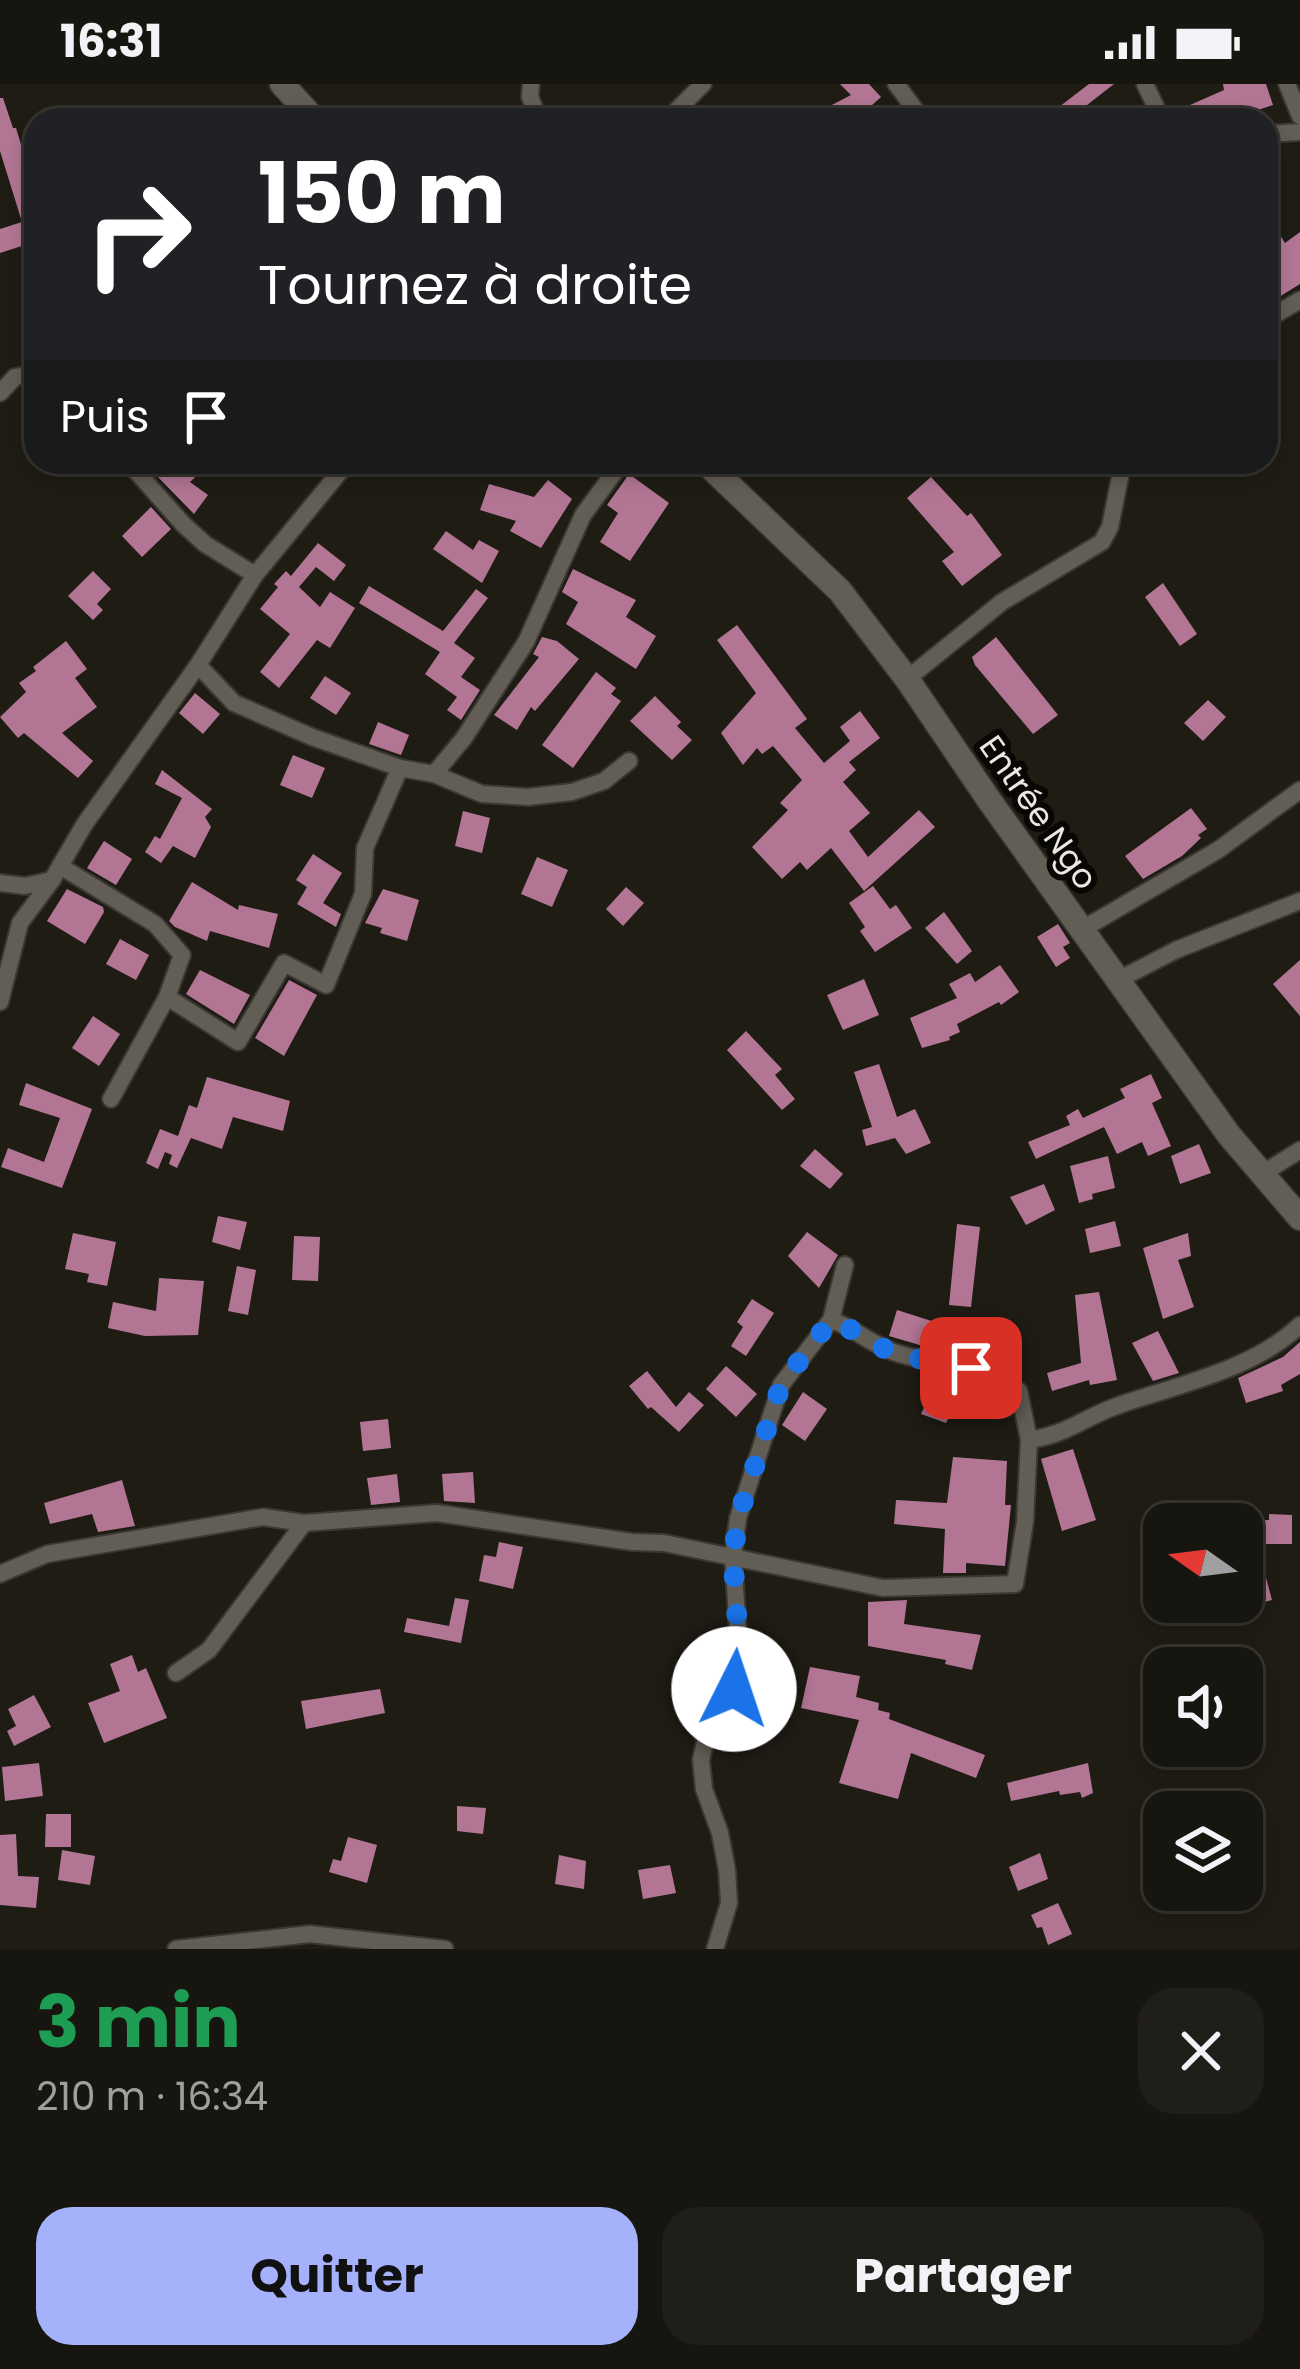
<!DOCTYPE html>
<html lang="fr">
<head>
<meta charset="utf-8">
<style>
	body { margin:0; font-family:Poppins,sans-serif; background:#201e18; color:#f1f3f6; height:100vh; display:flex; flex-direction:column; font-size:45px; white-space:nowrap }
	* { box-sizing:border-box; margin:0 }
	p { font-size:39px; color:#9e9f9e }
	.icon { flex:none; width:66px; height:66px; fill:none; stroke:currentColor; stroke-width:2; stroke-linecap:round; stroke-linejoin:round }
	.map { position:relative; height:1865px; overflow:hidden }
	.drawer { display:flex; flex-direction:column; background:#17150f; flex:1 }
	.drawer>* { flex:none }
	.top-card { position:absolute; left:24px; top:24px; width:1254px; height:366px; border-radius:36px; box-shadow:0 6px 18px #0003,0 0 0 3px #36342f; background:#202124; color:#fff; overflow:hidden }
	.needle { width:78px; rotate:284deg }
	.fabs { position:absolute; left:1143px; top:1419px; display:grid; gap:24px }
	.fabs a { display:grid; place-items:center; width:120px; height:120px; border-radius:24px; background:#17150f; box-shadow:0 6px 18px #0003,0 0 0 3px #36342f; font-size:60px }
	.pin { position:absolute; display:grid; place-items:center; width:102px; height:102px; color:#fff; margin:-51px; border-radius:24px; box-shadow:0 6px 18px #0006 }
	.me { position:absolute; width:132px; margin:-66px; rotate:4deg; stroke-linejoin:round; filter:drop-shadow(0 0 9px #0008) }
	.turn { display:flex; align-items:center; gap:42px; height:252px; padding:0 36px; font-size:54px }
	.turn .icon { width:156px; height:156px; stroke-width:2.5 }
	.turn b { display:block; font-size:84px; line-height:102px }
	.then { display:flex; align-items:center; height:114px; padding:0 36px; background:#0003; gap:24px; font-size:45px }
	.round { display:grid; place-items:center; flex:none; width:126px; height:126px; border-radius:36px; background:#201e18 }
	.head { display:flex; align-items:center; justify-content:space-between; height:204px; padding:0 36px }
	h1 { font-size:72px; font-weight:700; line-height:90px; color:#1e9e55 }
	.primary-button { display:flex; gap:24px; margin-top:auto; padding:24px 36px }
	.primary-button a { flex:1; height:138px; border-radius:36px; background:#a6b1fc; color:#111; font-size:48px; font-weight:700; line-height:138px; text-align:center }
	.primary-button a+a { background:#201e18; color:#f1f3f6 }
	.status { display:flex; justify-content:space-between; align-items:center; height:84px; padding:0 60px; background:#17150f; direction:ltr }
	.status svg { height:33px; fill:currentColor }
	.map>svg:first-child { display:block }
	.building { fill:#b27694 }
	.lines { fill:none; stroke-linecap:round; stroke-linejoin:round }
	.street-casing { stroke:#3b3834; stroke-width:20 }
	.secondary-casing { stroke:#3b3834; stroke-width:27 }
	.street { stroke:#625e55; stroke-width:16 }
	.secondary { stroke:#625e55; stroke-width:24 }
	.route { stroke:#1a73e8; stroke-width:21; stroke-dasharray:0 37.8 }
	.labels { text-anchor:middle; stroke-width:12; stroke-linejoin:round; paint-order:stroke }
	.street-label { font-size:33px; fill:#ebe8e3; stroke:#080704 }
</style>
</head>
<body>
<div class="status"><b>16:31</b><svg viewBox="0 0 49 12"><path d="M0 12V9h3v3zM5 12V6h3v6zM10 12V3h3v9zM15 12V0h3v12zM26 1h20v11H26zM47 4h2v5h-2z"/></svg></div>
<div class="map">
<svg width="1300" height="1865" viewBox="0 0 1300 1865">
	<rect width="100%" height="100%" fill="#1f1c14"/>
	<g class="building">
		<polygon points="840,0 869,0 881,13 871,22 878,36 803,36 851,11"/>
		<polygon points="1089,0 1114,0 1082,25 1090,36 1042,36"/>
		<polygon points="1223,0 1266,0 1273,21 1229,36 1196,36 1190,21 1224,6"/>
		<polygon points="0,14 3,14 13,44 16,44 36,110 36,137 23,142 28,160 0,169 0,145 22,138 0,67"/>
		<polygon points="1266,129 1285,159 1300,148 1300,200 1271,218 1266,210"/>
		<polygon points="169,378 211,378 190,398 208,411 194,430 156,391"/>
		<polygon points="629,390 669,419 630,477 600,458 618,429 607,421"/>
		<polygon points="931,393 967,432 971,429 1002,471 962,502 942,477 954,468 907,414"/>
		<polygon points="548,396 572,415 541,464 510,447 516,437 480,426 489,400 534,413"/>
		<polygon points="151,423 171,445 142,473 122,452"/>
		<polygon points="446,447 473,466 479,456 499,467 482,499 433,465"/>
		<polygon points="318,459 346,481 334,497 316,483 299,503 320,523 330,508 355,524 330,564 317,556 279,604 260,588 290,550 260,525 278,503 274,500 286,487 291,492"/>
		<polygon points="573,485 636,516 626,533 656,552 636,585 566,540 578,518 562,508"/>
		<polygon points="93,487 111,505 97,520 103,526 93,536 68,512"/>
		<polygon points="1163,499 1197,550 1180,562 1145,513"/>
		<polygon points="369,502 443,547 476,505 488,514 454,559 475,574 461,593 480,606 461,636 447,626 457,613 425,590 440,568 359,519"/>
		<polygon points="737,541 807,635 795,644 824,679 850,657 840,643 860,627 880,654 849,678 856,686 843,698 870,729 849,747 868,773 919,726 935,743 864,807 831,764 807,786 800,778 782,795 752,763 788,726 780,719 802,696 773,662 762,670 757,664 743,681 721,649 756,609 717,556"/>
		<polygon points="542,553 557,557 579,575 535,627 531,623 517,646 494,631 539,573 533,570"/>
		<polygon points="996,553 1058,631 1033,650 975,581 972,573"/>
		<polygon points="66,557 87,585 75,594 97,623 62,649 93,677 78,694 24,649 18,654 0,633 26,608 19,599 36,587 33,583"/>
		<polygon points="596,588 616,604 611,610 621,617 573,684 542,661"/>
		<polygon points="325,592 351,609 336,631 310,614"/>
		<polygon points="195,609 220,630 203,650 179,629"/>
		<polygon points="655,612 681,638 677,642 692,656 672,676 630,637"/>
		<polygon points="1208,616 1226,633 1203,657 1184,639"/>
		<polygon points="378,638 409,651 401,671 369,660"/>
		<polygon points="293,671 325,684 312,714 280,701"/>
		<polygon points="162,686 212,725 205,733 211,743 195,774 173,762 161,779 145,768 155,752 160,755 182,714 155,700"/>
		<polygon points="1191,724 1207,745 1198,751 1201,754 1182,772 1143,795 1125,772"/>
		<polygon points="463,727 490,734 482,769 455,762"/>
		<polygon points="104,757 132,775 116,801 87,784"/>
		<polygon points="313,770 342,789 323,819 341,830 336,843 297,820 307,803 296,796"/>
		<polygon points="537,773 568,786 552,823 521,810"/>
		<polygon points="192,798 238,826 239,821 278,830 269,864 210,847 207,857 175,843 169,837"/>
		<polygon points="873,802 890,825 896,821 912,844 875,868 860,847 865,843 849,819"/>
		<polygon points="626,803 644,819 623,842 606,825"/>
		<polygon points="67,805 103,823 104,828 85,860 47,837"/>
		<polygon points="383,805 419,816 407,857 380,849 382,844 365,839"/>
		<polygon points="944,828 972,867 957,880 925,844"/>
		<polygon points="1058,840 1070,859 1063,863 1070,874 1056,883 1037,853"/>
		<polygon points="120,855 149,871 136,896 106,880"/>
		<polygon points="1300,876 1300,932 1273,900"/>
		<polygon points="1000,881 1019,908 1001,921 999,918 957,940 960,948 949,953 950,956 922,964 910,934 957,914 949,900 970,889 975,898"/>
		<polygon points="200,886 250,911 234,940 186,910"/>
		<polygon points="864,895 879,931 843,946 827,911"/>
		<polygon points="289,896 317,911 284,972 255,954"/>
		<polygon points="93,932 120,950 99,982 72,964"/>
		<polygon points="746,947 782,985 775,991 795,1015 782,1026 727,966"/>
		<polygon points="879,980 897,1033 915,1025 931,1059 906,1070 895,1054 866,1062 862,1046 872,1043 854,988"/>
		<polygon points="1151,990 1162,1014 1152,1019 1171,1062 1148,1072 1142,1058 1117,1070 1104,1043 1036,1075 1028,1058 1070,1041 1066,1032 1078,1025 1083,1034 1125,1014 1120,1005"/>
		<polygon points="207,993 290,1017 283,1047 233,1033 222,1065 191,1054 177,1084 169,1080 172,1071 165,1068 158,1085 146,1079 160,1045 178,1052 189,1021 197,1024"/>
		<polygon points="26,999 92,1025 62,1104 1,1083 8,1064 44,1078 60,1034 19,1021"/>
		<polygon points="1199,1060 1211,1089 1180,1100 1171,1072"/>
		<polygon points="815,1065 843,1090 830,1105 800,1082"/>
		<polygon points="1108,1072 1115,1104 1092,1110 1093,1115 1079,1119 1070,1082"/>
		<polygon points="1044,1100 1055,1126 1026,1141 1010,1113"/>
		<polygon points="218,1132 247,1138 240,1166 212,1158"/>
		<polygon points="1115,1137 1121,1162 1090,1169 1085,1145"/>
		<polygon points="957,1140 980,1143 971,1223 949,1221"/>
		<polygon points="807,1148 838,1171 819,1204 788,1172"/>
		<polygon points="73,1149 116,1158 107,1202 87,1198 89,1190 65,1185"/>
		<polygon points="1188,1149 1191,1172 1178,1176 1194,1223 1163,1235 1143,1164"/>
		<polygon points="294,1152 320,1153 318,1197 292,1196"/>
		<polygon points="237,1182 256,1186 248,1231 228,1227"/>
		<polygon points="159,1194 204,1197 198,1251 145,1252 108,1244 113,1218 156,1227"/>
		<polygon points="1099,1208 1117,1296 1090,1301 1089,1296 1052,1307 1047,1289 1081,1279 1075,1211"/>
		<polygon points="752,1215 774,1229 746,1272 731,1262 743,1243 737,1238"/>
		<polygon points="897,1226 941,1240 933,1265 889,1252"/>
		<polygon points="1158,1247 1179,1289 1153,1297 1132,1259"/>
		<polygon points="1300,1258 1300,1290 1281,1301 1283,1307 1246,1319 1238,1294 1283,1273"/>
		<polygon points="726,1282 757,1310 736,1333 706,1305"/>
		<polygon points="647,1287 676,1323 689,1308 704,1321 679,1348 651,1323 648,1325 629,1302"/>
		<polygon points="937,1296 958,1304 955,1312 959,1313 946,1339 921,1330"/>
		<polygon points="803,1308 827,1325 805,1357 782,1341"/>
		<polygon points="388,1335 391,1364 363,1367 360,1338"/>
		<polygon points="1073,1365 1096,1436 1062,1447 1041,1375"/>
		<polygon points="953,1373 1007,1377 1005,1421 1011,1421 1005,1482 966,1479 966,1489 943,1489 945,1445 894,1440 896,1416 947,1419"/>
		<polygon points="473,1388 475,1419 444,1417 442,1390"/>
		<polygon points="397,1390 400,1418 371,1421 367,1394"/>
		<polygon points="122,1396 135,1442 98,1448 92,1430 50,1440 44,1419"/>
		<polygon points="1269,1430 1292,1431 1292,1460 1263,1460 1263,1463 1242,1465 1242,1437 1269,1436"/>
		<polygon points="499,1458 523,1463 513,1505 479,1497 484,1471 496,1473"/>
		<polygon points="1264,1486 1272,1516 1245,1523 1242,1492"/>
		<polygon points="455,1514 469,1516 461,1559 404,1548 407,1534 449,1542"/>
		<polygon points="907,1516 904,1540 981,1551 972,1586 945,1580 946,1576 868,1562 868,1518"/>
		<polygon points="132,1571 138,1588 146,1584 167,1634 104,1659 88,1619 120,1607 110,1580"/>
		<polygon points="810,1583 860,1592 856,1613 879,1619 878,1626 890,1629 889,1635 985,1671 976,1694 911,1669 898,1715 839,1699 859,1636 801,1624"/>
		<polygon points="380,1605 385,1629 306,1645 301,1617"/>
		<polygon points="34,1611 51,1643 14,1662 7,1647 16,1642 8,1625"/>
		<polygon points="39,1679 43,1712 5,1717 2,1683"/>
		<polygon points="1088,1679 1093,1709 1082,1714 1080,1708 1060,1711 1059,1707 1011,1717 1007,1699"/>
		<polygon points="457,1722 486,1724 483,1750 457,1747"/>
		<polygon points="46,1730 71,1730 71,1763 45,1763"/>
		<polygon points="16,1750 18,1792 39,1793 36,1824 0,1821 0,1751"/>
		<polygon points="348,1753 377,1761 367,1799 329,1788 333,1775 341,1777"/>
		<polygon points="62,1766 95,1772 90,1801 58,1796"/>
		<polygon points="1040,1769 1048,1795 1018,1807 1009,1783"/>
		<polygon points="559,1771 586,1777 584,1805 555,1800"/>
		<polygon points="670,1781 676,1809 643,1815 638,1786"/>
		<polygon points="1058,1819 1072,1850 1048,1861 1042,1843 1037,1844 1031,1831"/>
	</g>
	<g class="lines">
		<defs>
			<g id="street">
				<polyline points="531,0 530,13 539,36"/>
				<polyline points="896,0 923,36"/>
				<polyline points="1145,0 1162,36"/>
				<polyline points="1287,0 1300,32"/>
				<polyline points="667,36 703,0"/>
				<polyline points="1266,50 1300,48"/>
				<polyline points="1266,236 1300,216"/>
				<polyline points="0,309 15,293 36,289"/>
				<polyline points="128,378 183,440 205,460 255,491"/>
				<polyline points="198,581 234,619 312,653 400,684 434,690 482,710 528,713 572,708 604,697 629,677"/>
				<polyline points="907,595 1002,518 1102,458 1110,443 1123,378"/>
				<polyline points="434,690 464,654 526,558 583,431 622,378"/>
				<polyline points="60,782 155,840 182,871 167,913 111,1015"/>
				<polyline points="0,799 25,802 52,796"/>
				<polyline points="1081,846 1218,766 1300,706"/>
				<polyline points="1118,896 1176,866 1300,817"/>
				<polyline points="167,913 238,958 284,879 326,901 363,810 365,764 400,684"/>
				<polyline points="0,918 20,839 52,796 84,741 198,581 255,491 348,378"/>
				<polyline points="1265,1088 1300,1066"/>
				<path d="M831,1236C853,1243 869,1259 891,1267C934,1283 981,1278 1019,1307L1029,1356"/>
				<path d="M0,1490L47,1470L263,1433L304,1439L437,1429L632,1458L664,1459L883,1504L1015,1500L1025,1438L1029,1356C1065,1351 1082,1335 1114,1323C1175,1301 1252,1287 1300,1241"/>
				<polyline points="176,1589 209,1566 304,1439"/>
				<polyline points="176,1865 310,1850 445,1865"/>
				<polyline points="715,1865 729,1819 727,1786 720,1749 704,1705 701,1676 706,1654 734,1605 740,1579 733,1473 738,1434 781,1301 831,1236 845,1181"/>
			</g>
			<g id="secondary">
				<polyline points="282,0 315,36"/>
				<polyline points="705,378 840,507 907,595 989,716 1229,1051 1300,1134"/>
			</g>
		</defs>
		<use href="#street" class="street-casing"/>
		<use href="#secondary" class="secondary-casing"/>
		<use href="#street" class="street"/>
		<use href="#secondary" class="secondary"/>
	</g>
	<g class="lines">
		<path class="route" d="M734,1605L740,1579L733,1474L738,1434L781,1301L831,1236C851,1243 864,1256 883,1264C911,1275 941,1279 971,1284"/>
	</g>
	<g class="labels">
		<g class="street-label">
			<text transform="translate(1039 728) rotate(55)" y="12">Entrée Ngo</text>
		</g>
	</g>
</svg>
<div class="fabs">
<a><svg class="needle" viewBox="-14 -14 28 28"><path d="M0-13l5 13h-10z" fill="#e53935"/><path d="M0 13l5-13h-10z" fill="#9e9f9e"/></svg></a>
<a><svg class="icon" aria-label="sound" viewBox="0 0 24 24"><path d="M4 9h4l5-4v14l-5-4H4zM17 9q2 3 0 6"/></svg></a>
<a><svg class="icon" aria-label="layers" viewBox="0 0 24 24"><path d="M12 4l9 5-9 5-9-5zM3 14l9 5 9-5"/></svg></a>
</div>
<div class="pin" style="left:971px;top:1284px;background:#d93025"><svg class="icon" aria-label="arrive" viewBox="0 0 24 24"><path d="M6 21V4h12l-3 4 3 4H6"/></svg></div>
<svg class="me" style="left:734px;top:1605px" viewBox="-20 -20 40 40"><circle r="19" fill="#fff"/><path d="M0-13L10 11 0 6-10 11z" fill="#1a73e8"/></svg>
<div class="top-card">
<div class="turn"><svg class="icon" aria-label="right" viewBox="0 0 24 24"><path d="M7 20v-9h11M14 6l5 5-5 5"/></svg><div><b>150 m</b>Tournez à droite</div></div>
<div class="then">Puis<svg class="icon" aria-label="arrive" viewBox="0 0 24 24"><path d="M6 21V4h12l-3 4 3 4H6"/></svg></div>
</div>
</div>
<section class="drawer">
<div class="head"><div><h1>3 min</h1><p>210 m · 16:34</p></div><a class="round"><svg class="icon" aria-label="close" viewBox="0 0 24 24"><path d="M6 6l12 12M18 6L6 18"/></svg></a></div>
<div class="primary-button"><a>Quitter</a><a>Partager</a></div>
</section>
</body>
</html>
